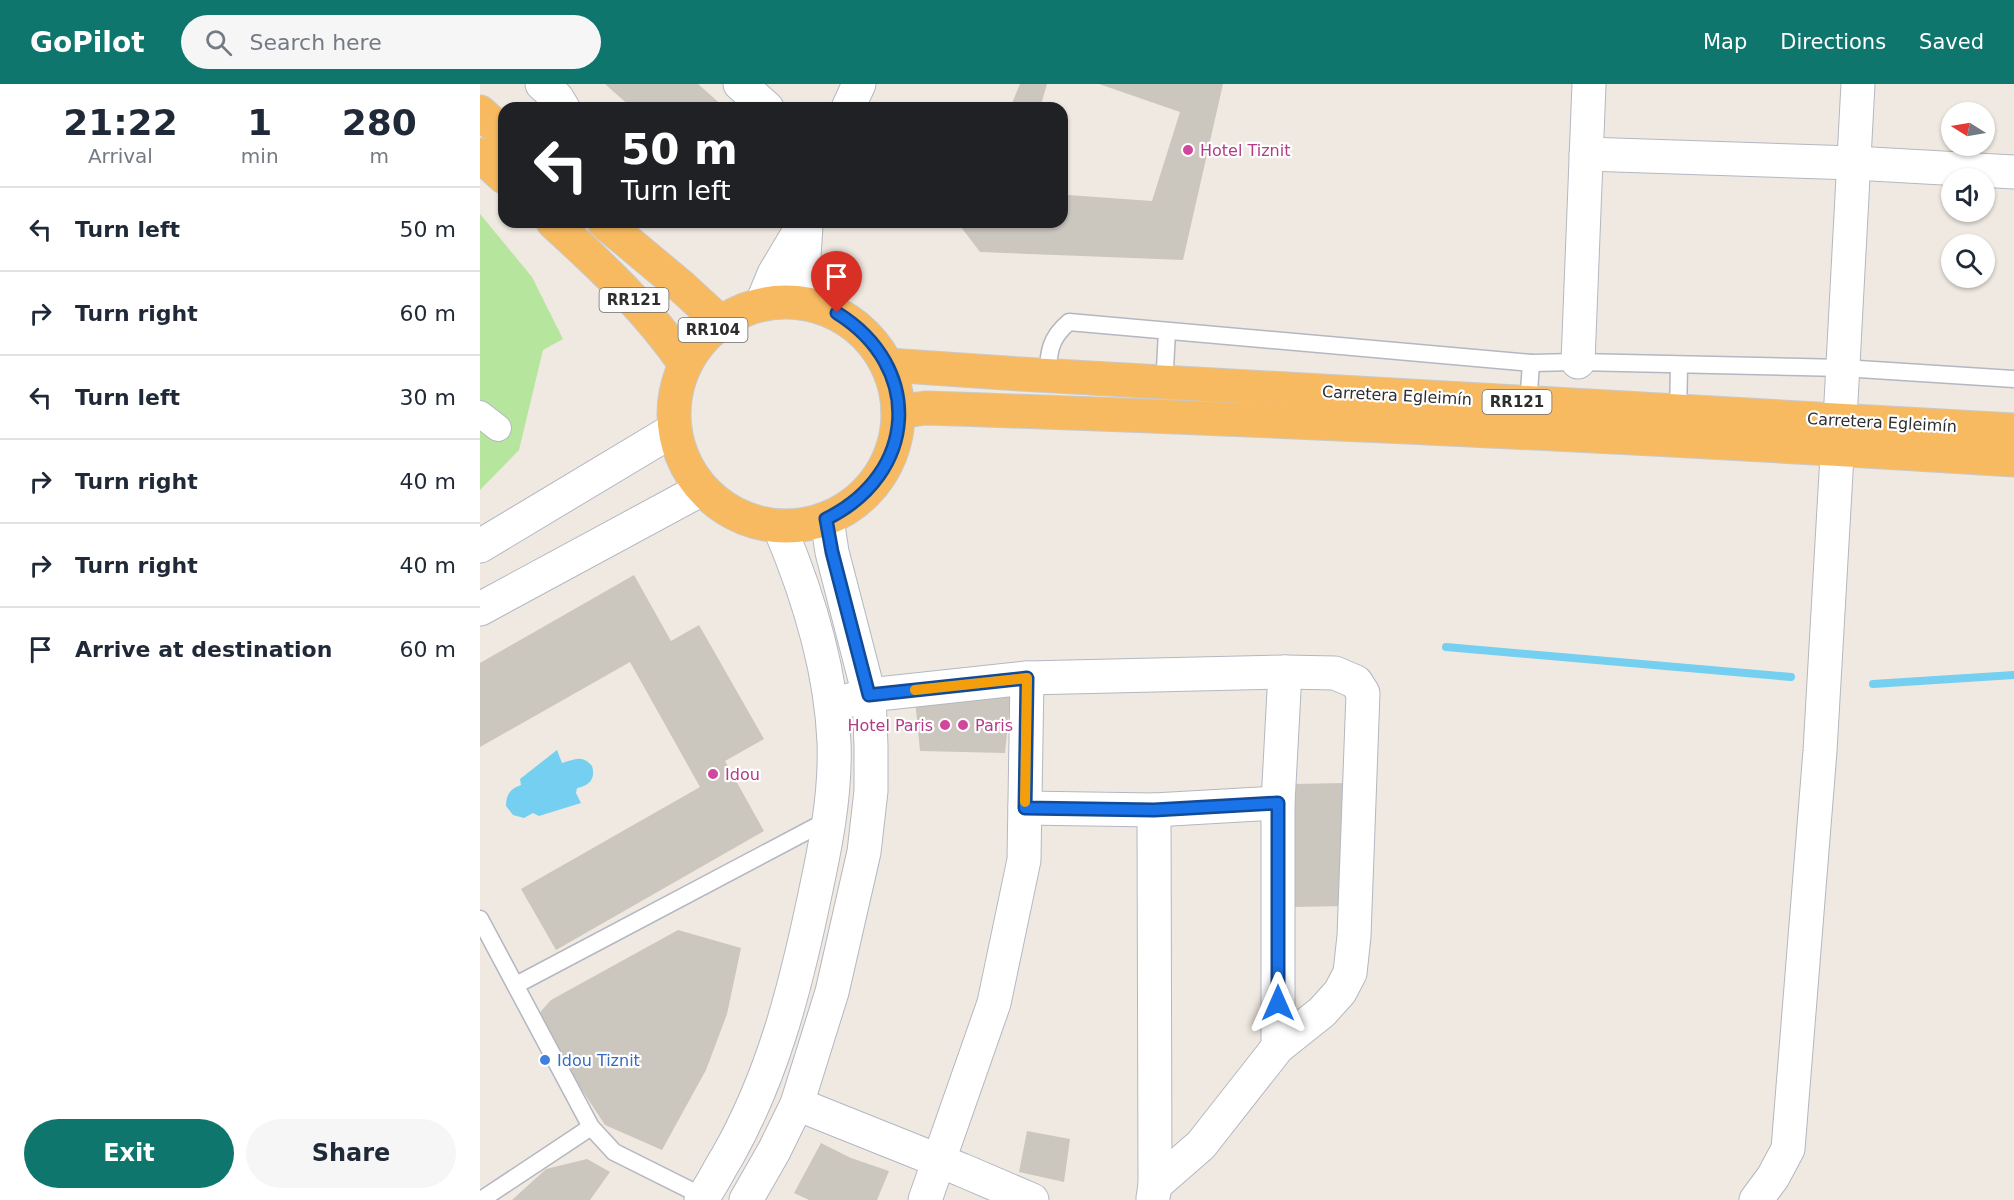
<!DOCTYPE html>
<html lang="en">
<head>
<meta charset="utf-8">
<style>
	body { margin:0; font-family:"DejaVu Sans",sans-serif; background:#f6f6f7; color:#1f2937; height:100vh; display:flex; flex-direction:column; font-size:22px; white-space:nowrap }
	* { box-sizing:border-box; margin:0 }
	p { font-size:20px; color:#747a83 }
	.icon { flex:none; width:33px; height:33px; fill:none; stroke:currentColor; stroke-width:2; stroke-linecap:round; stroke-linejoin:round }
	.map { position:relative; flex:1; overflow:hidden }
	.sheet { display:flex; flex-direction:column; background:#fff; width:480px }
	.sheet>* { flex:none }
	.banner { position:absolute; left:18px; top:18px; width:570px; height:126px; border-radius:18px; box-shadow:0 2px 4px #0004; background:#202124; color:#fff; overflow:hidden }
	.needle { width:39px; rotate:281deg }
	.fabs { position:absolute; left:1461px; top:18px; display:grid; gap:12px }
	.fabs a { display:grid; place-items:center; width:54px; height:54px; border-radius:50%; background:#fff; box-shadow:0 2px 4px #0004; font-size:30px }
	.pin { position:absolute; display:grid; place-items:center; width:51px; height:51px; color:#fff; margin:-62px -26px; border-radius:50% 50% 50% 0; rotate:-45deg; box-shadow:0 0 6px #0007 }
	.pin .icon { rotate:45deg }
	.me { position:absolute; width:66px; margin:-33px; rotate:0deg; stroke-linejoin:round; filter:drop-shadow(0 0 4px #0008) }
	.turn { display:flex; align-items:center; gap:21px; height:126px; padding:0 24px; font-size:27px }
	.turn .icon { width:78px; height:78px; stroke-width:2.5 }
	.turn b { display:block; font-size:42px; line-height:51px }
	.eta { display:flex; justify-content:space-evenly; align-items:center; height:102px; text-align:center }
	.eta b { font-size:36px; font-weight:600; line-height:42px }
	.action { display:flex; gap:12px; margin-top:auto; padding:12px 24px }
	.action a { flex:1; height:69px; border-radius:36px; background:#0f766e; color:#fff; font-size:24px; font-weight:600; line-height:69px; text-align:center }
	.action a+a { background:#f6f6f7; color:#1f2937 }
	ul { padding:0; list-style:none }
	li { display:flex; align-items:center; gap:18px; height:84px; padding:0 24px; border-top:2px solid #e0e1e3 }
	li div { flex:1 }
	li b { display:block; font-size:22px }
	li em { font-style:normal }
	header { display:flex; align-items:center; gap:36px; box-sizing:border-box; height:84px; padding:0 30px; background:#0f766e; color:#fff }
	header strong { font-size:28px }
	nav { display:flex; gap:33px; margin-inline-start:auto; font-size:21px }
	.search { width:420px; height:54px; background:#f6f6f7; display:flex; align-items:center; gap:15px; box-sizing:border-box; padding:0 21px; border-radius:33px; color:#747a83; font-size:22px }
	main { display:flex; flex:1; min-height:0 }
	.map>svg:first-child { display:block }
	.green { fill:#b6e59e }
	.water { fill:#75cff0 }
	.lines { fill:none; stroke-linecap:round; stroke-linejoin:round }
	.stream { stroke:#75cff0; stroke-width:8 }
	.building { fill:#cbc7bf }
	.service-casing { stroke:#b4b7c1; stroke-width:19 }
	.pedestrian-casing { stroke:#b4b7c1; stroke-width:28 }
	.minor-casing { stroke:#b4b7c1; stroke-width:35 }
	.tertiary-casing { stroke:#b4b7c1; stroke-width:35 }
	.secondary-casing { stroke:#b4b7c1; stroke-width:35 }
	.trunk-casing { stroke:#c9c9c9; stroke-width:35 }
	.service { stroke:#fff; stroke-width:16 }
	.pedestrian { stroke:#fff; stroke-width:26 }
	.minor { stroke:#fff; stroke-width:33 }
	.tertiary { stroke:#fff; stroke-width:33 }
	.secondary { stroke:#fff; stroke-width:33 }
	.trunk { stroke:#f8ba60; stroke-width:33 }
	.route-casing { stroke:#114b97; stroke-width:15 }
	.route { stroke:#1a73e8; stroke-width:10 }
	.slow { stroke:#f59e0b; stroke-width:10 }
	.hotel-dot { fill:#d1479c; stroke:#fff; stroke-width:2 }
	.shop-dot { fill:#3f7fe0; stroke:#fff; stroke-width:2 }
	.labels { text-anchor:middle; stroke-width:4.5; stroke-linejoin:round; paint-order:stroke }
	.shield { fill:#fff; stroke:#6d6d6d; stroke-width:1.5 }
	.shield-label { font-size:15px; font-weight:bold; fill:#2e2e2e }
	.hotel-label { font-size:16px; fill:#b23c85; stroke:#fff; text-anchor:start }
	.street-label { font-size:16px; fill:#2e2e2e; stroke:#fff }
	.shop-label { font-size:16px; fill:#366cbe; stroke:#fff; text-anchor:start }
</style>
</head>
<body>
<header>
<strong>GoPilot</strong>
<div class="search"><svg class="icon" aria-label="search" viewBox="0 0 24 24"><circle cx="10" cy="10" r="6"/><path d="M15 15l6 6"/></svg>Search here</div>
<nav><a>Map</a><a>Directions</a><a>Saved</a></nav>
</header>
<main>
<section class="sheet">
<div class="eta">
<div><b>21:22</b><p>Arrival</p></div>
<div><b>1</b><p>min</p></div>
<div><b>280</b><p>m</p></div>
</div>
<ul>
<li><svg class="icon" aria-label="left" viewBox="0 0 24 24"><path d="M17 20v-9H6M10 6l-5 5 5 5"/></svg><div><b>Turn left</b></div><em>50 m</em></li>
<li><svg class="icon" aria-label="right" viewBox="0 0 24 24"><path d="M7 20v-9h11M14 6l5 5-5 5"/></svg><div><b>Turn right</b></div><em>60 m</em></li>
<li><svg class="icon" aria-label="left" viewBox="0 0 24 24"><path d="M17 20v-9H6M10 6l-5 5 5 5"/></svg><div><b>Turn left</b></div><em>30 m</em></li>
<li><svg class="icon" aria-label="right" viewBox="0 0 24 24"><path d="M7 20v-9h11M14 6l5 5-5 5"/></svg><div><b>Turn right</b></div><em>40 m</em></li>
<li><svg class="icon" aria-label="right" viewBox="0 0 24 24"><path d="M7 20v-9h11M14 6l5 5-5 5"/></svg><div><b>Turn right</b></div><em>40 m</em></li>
<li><svg class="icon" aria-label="arrive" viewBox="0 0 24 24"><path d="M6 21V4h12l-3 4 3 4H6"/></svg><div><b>Arrive at destination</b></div><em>60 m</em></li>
</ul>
<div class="action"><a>Exit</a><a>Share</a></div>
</section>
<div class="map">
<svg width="1534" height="1116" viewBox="0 0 1534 1116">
	<rect width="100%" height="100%" fill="#efe9e1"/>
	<polygon class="green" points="0,130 52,193 83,255 63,266 39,366 0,406"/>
	<path class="water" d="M77,666L82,679C94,676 102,670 112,682C116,695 109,702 97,704L96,709L101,719L59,732L53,729L44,734L33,731L26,722C26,711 30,705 41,701L40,695Z"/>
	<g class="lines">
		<g class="stream">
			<polyline points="966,563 1311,593"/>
			<polyline points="1393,600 1534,591"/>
		</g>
	</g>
	<g class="building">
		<polygon points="125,0 218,0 245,24 152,24"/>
		<polygon points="540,0 567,0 560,24 530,24"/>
		<polygon points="619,0 743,0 703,176 500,168 481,143 484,138 582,138 582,104 588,111 672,117 700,28"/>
		<polygon points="154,491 191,557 219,541 284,655 245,677 284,747 76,866 41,805 220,703 150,578 0,663 0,579"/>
		<polygon points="531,610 525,669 440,667 435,616"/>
		<polygon points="866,699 867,822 813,823 812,700"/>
		<polygon points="198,846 261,864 247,930 226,986 182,1066 125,1041 69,956 59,935 61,927 71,916"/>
		<polygon points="547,1047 590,1055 584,1098 539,1088"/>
		<polygon points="341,1059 371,1074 409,1087 397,1116 329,1116 314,1109"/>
		<polygon points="107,1075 130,1088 110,1116 32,1116 66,1085"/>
	</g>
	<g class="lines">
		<defs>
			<g id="service">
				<path d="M567,291C569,267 570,254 589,238L1051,279L1098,278L1363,284L1534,295"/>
				<polyline points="684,304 687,247"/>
				<polyline points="1048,323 1051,279"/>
				<polyline points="1198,332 1199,281"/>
				<polyline points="0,835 111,1043 134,1068 224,1113"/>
				<polyline points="36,901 350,735"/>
				<polyline points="1,1116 111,1043"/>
			</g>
			<polyline id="pedestrian" points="0,330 18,344"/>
			<g id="minor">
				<polyline points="62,0 77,14 83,24"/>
				<polyline points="260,0 287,24"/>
				<polyline points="1106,70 1374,79 1534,88"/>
				<polyline points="1098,278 1109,0"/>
				<polyline points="1360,336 1378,0"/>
				<polyline points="351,621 389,611 547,594 805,588 855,589 876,598 883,609 874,852 870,889 860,908 842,928 798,963 721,1061 675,1101"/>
				<polyline points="545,724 674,726 798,719"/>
				<polyline points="798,963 798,719 805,588"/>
				<polyline points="317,1020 482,1086 552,1116"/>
				<polyline points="673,1114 675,1101 674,726"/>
				<polyline points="445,1116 514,919 544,776 547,594"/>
			</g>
			<g id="tertiary">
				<polyline points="0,462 195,345"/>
				<polyline points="0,525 222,405"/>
				<polyline points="1276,1116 1293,1093 1308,1065 1340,667 1359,337"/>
			</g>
			<g id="secondary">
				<polyline points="368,24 379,0"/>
				<polyline points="321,218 326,142"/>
				<polyline points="282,219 294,190 325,138"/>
				<path d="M221,1116C231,1103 238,1087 247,1073C293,992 315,905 334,815C345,764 356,711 354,658C351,586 327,508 299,442"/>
				<polyline points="266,1116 294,1067 317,1020 352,908 384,768 391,707 391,662 389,611 352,468 347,435"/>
			</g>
			<g id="trunk">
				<polyline points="0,28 24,50"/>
				<polyline points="0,71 24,93"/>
				<path d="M73,138C121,182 168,226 205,280"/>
				<polyline points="124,138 202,203 240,238"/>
				<circle cx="306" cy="330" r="112"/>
				<polyline points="408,281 540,290 1534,346"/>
				<path d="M418,328L445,324C808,336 1171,353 1534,376"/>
			</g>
		</defs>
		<use href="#service" class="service-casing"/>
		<use href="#pedestrian" class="pedestrian-casing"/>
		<use href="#minor" class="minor-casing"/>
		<use href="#tertiary" class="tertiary-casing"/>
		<use href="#secondary" class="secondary-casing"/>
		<use href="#trunk" class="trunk-casing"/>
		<use href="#service" class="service"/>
		<use href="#pedestrian" class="pedestrian"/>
		<use href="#minor" class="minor"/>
		<use href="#tertiary" class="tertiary"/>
		<use href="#secondary" class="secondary"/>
		<use href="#trunk" class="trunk"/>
	</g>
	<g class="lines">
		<defs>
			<path id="route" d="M357,229C444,283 438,390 346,435L352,468L389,611L547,594L545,724L674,726L798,719V919"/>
		</defs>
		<use href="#route" class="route-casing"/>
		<use href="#route" class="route"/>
		<polyline class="slow" points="435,606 547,594 545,718"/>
	</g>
	<g class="hotel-dot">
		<circle cx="708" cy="66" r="6"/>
		<circle cx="465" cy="641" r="6"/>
		<circle cx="483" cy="641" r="6"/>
		<circle cx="233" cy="690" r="6"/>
	</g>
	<circle class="shop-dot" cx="65" cy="976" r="6"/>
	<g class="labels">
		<g class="shield">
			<rect x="119.5" y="204" width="69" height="24" rx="4.5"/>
			<rect x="198.5" y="234" width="69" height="24" rx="4.5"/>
			<rect x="1002.5" y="306" width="69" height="24" rx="4.5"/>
		</g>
		<g class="shield-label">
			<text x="154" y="221">RR121</text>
			<text x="233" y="251">RR104</text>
			<text x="1037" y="323">RR121</text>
		</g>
		<g class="hotel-label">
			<text x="720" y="72">Hotel Tiznit</text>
			<text x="453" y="647" text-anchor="end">Hotel Paris</text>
			<text x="495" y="647">Paris</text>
			<text x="245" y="696">Idou</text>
		</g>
		<g class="street-label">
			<text transform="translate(917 311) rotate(3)" y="6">Carretera Egleimín</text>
			<text transform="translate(1402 338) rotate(3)" y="6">Carretera Egleimín</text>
		</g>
		<g class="shop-label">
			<text x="77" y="982">Idou Tiznit</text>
		</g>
	</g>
</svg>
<div class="fabs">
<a><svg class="needle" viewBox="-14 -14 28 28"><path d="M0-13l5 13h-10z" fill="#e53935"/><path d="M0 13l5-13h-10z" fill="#747a83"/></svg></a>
<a><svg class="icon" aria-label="sound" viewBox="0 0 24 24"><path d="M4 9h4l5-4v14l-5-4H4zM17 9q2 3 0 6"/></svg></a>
<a><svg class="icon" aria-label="search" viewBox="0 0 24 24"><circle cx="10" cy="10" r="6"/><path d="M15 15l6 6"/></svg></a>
</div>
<div class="pin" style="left:357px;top:229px;background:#d93025"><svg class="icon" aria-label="arrive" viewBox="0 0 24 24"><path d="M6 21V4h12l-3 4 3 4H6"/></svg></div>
<svg class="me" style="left:798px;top:919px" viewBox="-20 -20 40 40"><path d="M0-17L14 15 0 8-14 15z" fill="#1a73e8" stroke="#fff" stroke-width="4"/></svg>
<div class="banner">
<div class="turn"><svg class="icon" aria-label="left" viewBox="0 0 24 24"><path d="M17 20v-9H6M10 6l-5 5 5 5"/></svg><div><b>50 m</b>Turn left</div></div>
</div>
</div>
</main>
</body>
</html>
